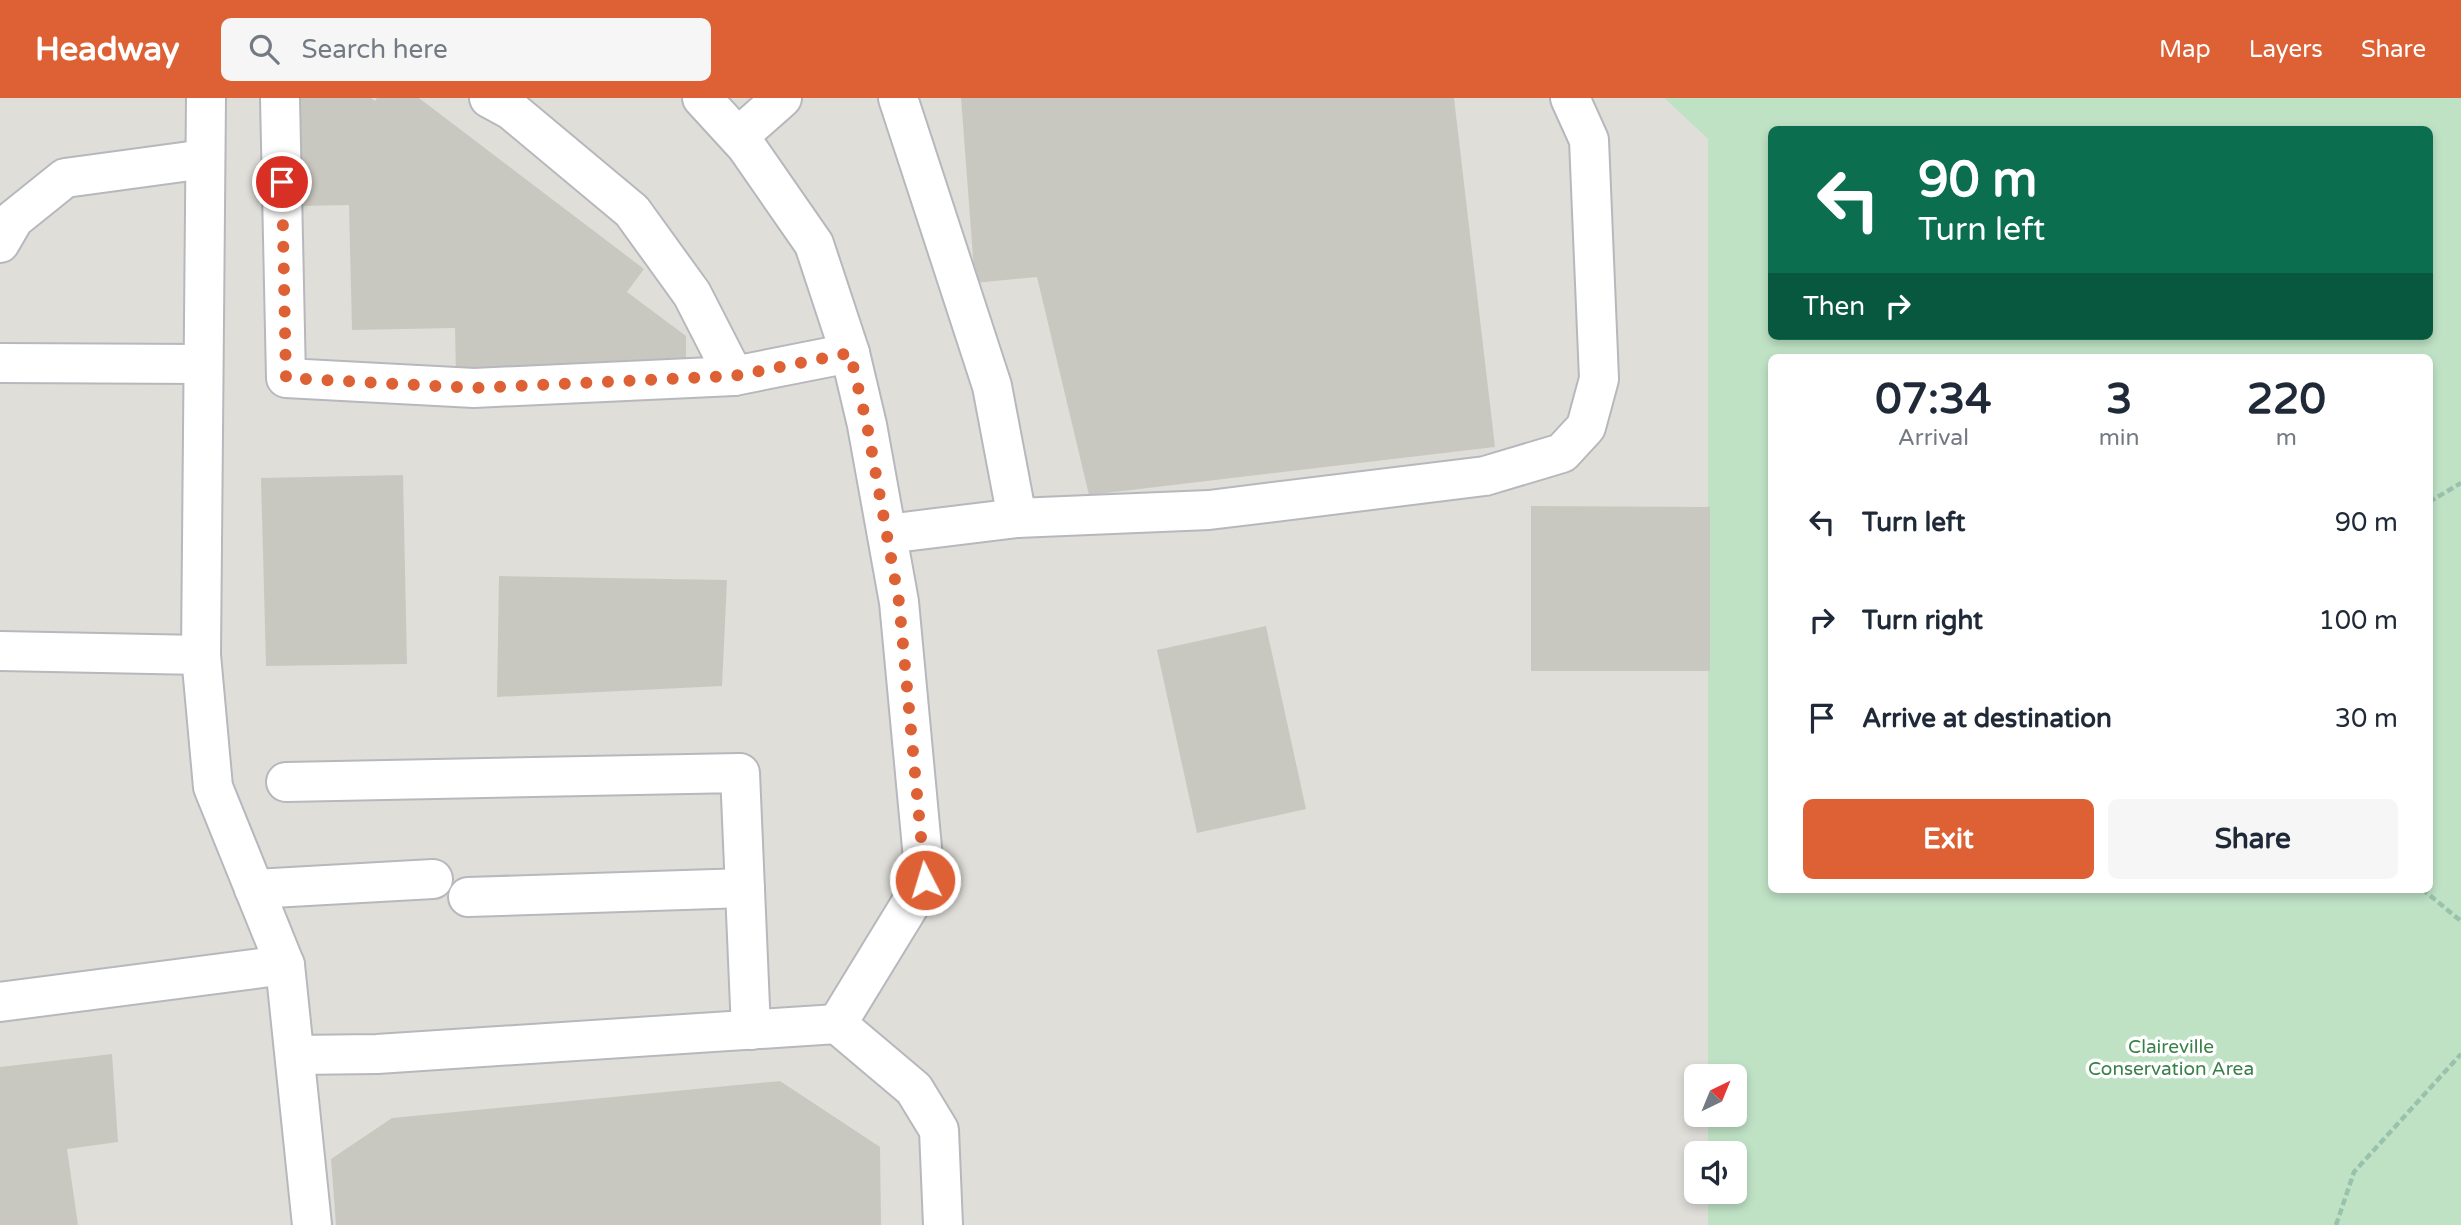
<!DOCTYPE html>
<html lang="en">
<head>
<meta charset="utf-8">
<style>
	body { margin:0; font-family:"Varela Round",sans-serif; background:#f6f6f7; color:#1f2937; height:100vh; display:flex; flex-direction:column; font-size:26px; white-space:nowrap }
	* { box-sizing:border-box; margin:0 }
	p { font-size:23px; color:#747a83 }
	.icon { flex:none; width:38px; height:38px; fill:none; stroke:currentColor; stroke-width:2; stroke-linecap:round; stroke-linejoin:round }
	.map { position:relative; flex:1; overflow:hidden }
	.panel { position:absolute; left:1768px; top:256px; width:665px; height:539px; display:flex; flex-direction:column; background:#fff; border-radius:10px; box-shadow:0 4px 10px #0003 }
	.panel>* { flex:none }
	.top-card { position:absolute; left:1768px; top:28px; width:665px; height:214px; border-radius:10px; box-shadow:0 4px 10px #0003; background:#0b6e4f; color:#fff; overflow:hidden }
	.needle { width:46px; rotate:43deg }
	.buttons { position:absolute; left:1684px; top:966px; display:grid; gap:14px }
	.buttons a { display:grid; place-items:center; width:63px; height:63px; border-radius:10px; background:#fff; box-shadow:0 4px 10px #0003; font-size:35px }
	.pin { position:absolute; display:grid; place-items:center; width:60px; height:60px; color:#fff; margin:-30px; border:4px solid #fff; border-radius:50%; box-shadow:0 2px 7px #0007 }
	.me { position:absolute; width:77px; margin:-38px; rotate:355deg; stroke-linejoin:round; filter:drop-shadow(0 0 5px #0008) }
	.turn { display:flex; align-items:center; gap:24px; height:147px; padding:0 35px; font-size:32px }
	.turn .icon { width:91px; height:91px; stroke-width:2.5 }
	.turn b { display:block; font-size:49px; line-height:60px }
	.then { display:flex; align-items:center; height:66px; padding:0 35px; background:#0003; gap:14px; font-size:26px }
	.eta { display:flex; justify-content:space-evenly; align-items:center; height:119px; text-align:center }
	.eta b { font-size:42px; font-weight:700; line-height:49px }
	.action { display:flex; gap:14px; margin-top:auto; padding:14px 35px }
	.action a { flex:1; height:80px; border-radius:10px; background:#de6035; color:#fff; font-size:28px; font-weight:700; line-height:80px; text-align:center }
	.action a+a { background:#f6f6f7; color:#1f2937 }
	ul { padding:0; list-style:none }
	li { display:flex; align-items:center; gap:21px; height:98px; padding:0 35px }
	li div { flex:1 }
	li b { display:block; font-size:26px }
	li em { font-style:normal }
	header { display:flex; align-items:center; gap:42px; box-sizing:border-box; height:98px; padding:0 35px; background:#de6035; color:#fff }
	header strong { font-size:33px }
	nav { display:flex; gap:38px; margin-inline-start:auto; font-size:24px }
	.search { width:490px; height:63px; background:#f6f6f7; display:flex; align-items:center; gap:18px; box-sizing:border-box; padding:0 24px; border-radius:10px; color:#747a83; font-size:26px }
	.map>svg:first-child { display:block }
	.industrial { fill:#dfded9 }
	.green { fill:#bfe2c5; fill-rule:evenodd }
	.building { fill:#c9c8c0 }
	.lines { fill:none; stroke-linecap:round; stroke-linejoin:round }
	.minor-casing { stroke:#b7b8bd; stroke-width:42 }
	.path { stroke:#99c2ac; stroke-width:4.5; stroke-dasharray:7 3.5; stroke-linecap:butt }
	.minor { stroke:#fff; stroke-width:38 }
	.route { stroke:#de6035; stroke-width:12; stroke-dasharray:0 21.6 }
	.labels { text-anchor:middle; stroke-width:7; stroke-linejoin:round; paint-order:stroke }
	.park-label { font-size:19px; fill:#398149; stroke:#fff }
</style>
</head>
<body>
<header>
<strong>Headway</strong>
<div class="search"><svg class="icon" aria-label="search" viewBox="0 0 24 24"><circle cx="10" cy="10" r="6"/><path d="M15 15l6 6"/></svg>Search here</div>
<nav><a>Map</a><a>Layers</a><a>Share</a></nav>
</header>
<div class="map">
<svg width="2461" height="1127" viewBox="0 0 2461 1127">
	<rect width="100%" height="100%" fill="#ecebe1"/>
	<polygon class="industrial" points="0,0 1664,0 1708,41 1708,978 1696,978 1696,1017 1708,1017 1708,1055 1696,1055 1696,1094 1708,1094 1708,1127 0,1127"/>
	<path class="green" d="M1664,0H2461V1127H1708V1094H1734V1055H1708V1017H1734V978H1708V41ZM1771,32H2429V238H1771ZM1771,259H2429V791H1771Z"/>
	<g class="building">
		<polygon points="300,0 371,0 375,3 377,0 419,0 644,171 627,194 686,238 686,273 456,278 455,230 352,232 349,107 302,108"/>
		<polygon points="961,0 1454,0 1495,349 1089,397 1037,179 975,185"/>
		<polygon points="403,377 407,566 266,568 261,380"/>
		<polygon points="1531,408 1710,409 1710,573 1531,573"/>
		<polygon points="499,478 727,482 722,588 497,599"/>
		<polygon points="1266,528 1306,711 1197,735 1157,552"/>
		<polygon points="112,956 118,1044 67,1051 78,1127 0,1127 0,969"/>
		<polygon points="780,983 880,1049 881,1127 336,1127 331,1061 392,1020"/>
	</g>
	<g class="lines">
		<defs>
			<g id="minor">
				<polyline points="280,0 286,280 474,290 734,278"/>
				<polyline points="489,0 511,12 632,113 692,196 734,278 850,255"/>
				<polyline points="702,0 746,48 814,146 850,255 867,327 899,504 925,782 837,926 914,991 939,1032 943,1127"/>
				<polyline points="738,39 782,0"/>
				<polyline points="0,145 14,121 65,80 205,61"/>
				<polyline points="0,265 203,266"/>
				<polyline points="1017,420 1209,412 1485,378 1562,355 1586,329 1599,281 1589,42 1570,0"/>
				<polyline points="887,436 1017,420 992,288 898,0"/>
				<polyline points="0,553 201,557 213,689 285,867 312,1127"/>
				<polyline points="201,557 206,0"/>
				<polyline points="286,684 740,675 751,932"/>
				<polyline points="254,791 433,781"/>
				<polyline points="468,799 745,790"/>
				<polyline points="0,904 285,867"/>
				<polyline points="295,957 377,956 837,926"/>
			</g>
		</defs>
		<use href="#minor" class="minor-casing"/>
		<g class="path">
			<polyline points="2429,404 2461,385"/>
			<polyline points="2422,791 2461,823"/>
			<polyline points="2336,1127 2354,1074 2461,956"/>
		</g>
		<use href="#minor" class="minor"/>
	</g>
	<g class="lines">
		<polyline class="route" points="282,84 286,280 474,290 734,278 850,255 867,327 899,504 925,782"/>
	</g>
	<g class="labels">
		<g class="park-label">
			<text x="2171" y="955">Claireville<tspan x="2171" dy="22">Conservation Area</tspan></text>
		</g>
	</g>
</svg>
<div class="buttons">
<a><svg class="needle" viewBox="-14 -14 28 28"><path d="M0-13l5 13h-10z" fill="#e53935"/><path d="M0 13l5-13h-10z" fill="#747a83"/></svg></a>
<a><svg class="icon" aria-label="sound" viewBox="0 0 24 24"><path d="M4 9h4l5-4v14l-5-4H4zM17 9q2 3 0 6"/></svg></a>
</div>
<div class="pin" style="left:282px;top:84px;background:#d93025"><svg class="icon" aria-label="arrive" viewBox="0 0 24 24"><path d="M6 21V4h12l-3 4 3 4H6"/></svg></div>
<svg class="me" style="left:925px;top:782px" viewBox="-20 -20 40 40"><circle r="17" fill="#de6035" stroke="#fff" stroke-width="3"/><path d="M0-11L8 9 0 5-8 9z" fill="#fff"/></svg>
<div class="top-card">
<div class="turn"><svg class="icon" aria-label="left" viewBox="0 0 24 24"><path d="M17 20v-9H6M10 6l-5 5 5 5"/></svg><div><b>90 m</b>Turn left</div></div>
<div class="then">Then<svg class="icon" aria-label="right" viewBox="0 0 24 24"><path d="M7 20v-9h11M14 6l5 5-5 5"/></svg></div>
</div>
<section class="panel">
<div class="eta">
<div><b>07:34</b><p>Arrival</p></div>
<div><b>3</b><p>min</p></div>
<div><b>220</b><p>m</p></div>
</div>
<ul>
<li><svg class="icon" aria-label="left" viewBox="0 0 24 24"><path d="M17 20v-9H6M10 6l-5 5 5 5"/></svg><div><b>Turn left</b></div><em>90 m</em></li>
<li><svg class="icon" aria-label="right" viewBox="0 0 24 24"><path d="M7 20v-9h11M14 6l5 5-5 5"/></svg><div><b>Turn right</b></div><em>100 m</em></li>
<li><svg class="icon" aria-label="arrive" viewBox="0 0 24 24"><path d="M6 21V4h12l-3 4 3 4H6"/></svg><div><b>Arrive at destination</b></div><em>30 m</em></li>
</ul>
<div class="action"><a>Exit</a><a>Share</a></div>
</section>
</div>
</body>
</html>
